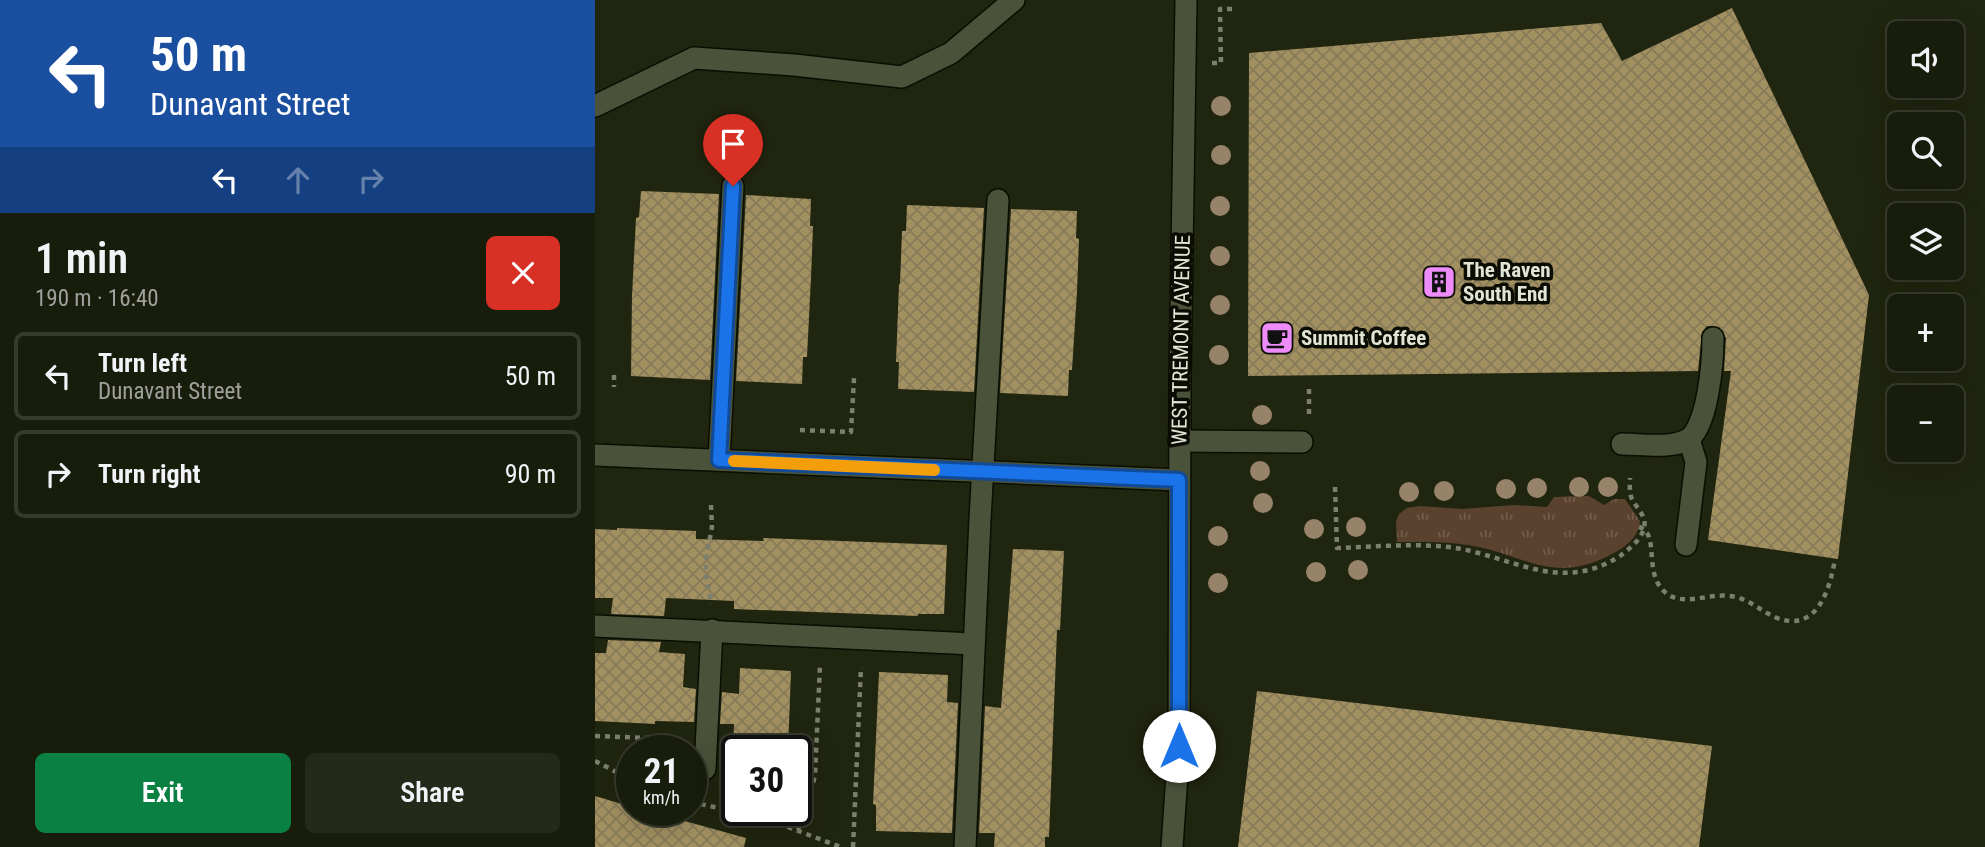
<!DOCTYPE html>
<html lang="en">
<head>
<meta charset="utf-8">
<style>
	body { margin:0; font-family:"Roboto Condensed",sans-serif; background:#252919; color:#f1f3f6; height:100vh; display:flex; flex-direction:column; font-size:26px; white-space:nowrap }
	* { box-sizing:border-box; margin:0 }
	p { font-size:23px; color:#9fa19d }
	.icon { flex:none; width:38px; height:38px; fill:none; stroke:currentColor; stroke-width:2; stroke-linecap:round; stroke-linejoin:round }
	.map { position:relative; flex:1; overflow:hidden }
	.drawer { display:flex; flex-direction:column; background:#181c0b; width:595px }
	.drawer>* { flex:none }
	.hud { background:#1a4fa0; color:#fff; overflow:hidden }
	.controls { position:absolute; left:1292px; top:21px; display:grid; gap:14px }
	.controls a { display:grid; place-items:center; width:77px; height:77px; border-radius:10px; background:#181c0b; box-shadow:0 7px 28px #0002,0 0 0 2px #363a2c; font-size:35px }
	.speed { position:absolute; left:21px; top:735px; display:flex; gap:14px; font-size:35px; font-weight:700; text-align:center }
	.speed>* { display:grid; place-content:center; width:91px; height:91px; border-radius:50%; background:#181c0b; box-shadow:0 7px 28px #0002,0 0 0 2px #363a2c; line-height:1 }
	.speed small { font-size:18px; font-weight:400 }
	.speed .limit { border:4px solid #111; border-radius:10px; background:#fff; color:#111 }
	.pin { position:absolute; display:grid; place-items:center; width:60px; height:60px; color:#fff; margin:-72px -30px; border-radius:50% 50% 50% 0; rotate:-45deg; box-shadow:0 0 7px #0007 }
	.pin .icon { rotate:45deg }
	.me { position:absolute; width:77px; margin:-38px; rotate:0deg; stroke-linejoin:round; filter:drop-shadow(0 0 5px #0008) }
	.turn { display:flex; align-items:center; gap:24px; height:147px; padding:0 35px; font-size:32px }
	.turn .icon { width:91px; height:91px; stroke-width:2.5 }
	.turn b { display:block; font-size:49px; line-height:60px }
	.lanes { display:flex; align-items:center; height:66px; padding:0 35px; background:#0003; justify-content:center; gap:35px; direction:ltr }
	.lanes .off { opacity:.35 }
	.round { display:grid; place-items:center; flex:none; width:74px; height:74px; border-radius:10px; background:#252919 }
	.overview { display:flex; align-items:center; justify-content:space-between; height:119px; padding:0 35px }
	h1 { font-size:42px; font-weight:600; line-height:52px }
	.action { display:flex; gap:14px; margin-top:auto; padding:14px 35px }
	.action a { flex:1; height:80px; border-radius:10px; background:#0b8043; color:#fff; font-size:28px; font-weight:600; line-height:80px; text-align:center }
	.action a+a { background:#252919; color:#f1f3f6 }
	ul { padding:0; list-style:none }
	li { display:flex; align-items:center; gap:21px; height:88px; margin:0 14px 10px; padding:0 21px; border:4px solid #363a2c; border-radius:10px }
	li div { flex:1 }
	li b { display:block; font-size:26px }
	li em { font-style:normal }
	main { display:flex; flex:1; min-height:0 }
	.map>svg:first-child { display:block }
	.grass { fill:url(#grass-tufts) }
	.building { fill:url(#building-cross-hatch) }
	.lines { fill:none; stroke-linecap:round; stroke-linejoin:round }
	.service-casing { stroke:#090e00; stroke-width:24 }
	.minor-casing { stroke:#090e00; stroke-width:24 }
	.path { stroke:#7b806e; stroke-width:4.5; stroke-dasharray:5 5; stroke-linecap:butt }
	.service { stroke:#4b523a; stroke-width:21 }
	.minor { stroke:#4b523a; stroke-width:21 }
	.tree { fill:#96836a }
	.route-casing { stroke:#114b97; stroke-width:18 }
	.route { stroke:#1a73e8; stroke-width:12 }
	.slow { stroke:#f59e0b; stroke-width:12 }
	.labels { text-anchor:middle; stroke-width:7; stroke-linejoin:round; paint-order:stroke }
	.poi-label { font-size:21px; font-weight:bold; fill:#e0e5d6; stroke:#0b0d05; text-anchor:start }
	.street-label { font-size:21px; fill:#e0e5d6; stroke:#0b0d05 }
</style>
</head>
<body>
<main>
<section class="drawer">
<div class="hud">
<div class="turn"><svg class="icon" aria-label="left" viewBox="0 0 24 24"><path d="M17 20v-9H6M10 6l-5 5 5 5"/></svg><div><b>50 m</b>Dunavant Street</div></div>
<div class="lanes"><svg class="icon" aria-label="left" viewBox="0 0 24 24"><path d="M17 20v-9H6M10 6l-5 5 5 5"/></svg><svg class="icon off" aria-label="ahead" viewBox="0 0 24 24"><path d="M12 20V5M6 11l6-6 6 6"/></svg><svg class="icon off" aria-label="right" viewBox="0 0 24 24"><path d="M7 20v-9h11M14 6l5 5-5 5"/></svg></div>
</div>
<div class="overview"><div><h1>1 min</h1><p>190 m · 16:40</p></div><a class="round" style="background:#d93025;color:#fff"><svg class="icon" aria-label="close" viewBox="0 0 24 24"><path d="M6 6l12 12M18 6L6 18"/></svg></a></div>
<ul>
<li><svg class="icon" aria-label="left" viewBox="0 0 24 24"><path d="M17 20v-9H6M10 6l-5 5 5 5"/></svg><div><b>Turn left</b><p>Dunavant Street</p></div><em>50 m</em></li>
<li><svg class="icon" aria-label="right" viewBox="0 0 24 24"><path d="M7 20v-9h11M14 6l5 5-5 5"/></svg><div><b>Turn right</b></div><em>90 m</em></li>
</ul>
<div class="action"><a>Exit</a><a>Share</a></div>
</section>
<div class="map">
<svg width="1390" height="847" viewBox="0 0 1390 847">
	<defs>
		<pattern id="grass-tufts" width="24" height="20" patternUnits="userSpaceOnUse" patternTransform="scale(1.75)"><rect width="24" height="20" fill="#5a422f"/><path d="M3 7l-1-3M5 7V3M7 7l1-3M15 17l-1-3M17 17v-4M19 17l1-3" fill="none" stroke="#715d4c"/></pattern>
		<pattern id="building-cross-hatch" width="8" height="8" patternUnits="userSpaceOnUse" patternTransform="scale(1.75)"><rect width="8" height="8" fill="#a29061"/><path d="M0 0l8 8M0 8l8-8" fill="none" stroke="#867a57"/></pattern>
	</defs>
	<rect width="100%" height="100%" fill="#20250f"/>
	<path class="grass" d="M985,496H994L1009,505L1019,499H1030L1045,521C1044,536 1032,546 1019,553C956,587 932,554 873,545C849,541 826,542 802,542L801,521L804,514L812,508L825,506L867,509L919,505L952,507L959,497Z"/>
	<g class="building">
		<polygon points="1137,8 1274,295 1243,559 1113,540 1136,371 1129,371 1131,338 1124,327 1112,326 1107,332 1103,371 653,376 654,53 1006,23 1027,61"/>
		<polygon points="46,191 124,194 115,380 36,376 37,296 41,218 44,217"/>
		<polygon points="151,195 216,199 215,226 218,226 216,278 212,357 208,357 207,384 141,381"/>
		<polygon points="312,205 389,208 379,392 303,389 304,362 301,362 304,284 305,284 307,231 311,231"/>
		<polygon points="416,209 482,211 481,238 484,239 482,291 477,370 474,370 473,396 405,393"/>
		<polygon points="22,528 101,531 101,539 169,541 168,538 352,545 349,614 323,614 323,616 139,609 139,601 71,598 69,616 16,614 18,598 0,598 0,529 22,530"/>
		<polygon points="418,549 469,551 465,630 462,630 454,837 450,837 450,847 399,847 400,833 384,833 390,706 406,708"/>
		<polygon points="13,640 66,642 64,652 90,654 88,687 101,689 99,722 60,721 60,724 0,721 0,653 11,653"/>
		<polygon points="145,668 196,671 193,751 138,751 139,724 125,724 127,692 144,694"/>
		<polygon points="284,672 353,675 352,702 363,703 357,833 281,831 281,805 278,804"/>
		<polygon points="662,691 1117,746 1104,847 643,847"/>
		<polygon points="0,796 37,807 37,810 50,810 151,838 149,847 0,847"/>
	</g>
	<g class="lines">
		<defs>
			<g id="service">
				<polyline points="0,106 99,58 199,65 307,77 356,53 419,0"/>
				<polyline points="584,441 707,442"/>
				<path d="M1027,444C1046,444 1074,449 1092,440C1113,429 1118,360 1118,338"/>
				<polyline points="124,460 138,186"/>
				<polyline points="1091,545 1101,462 1094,439"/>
				<polyline points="0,626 379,644"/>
				<polyline points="110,769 117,630"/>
				<polyline points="370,847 385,519 403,200"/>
			</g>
			<g id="minor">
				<polyline points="0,455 584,480"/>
				<polyline points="577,847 584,746 585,379 591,0"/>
			</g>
		</defs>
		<use href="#service" class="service-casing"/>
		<use href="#minor" class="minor-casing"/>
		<g class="path">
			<polyline points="617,63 626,63 625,9 638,9"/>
			<polyline points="19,375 19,387"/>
			<polyline points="714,389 714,416"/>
			<polyline points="205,430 256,432 259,378"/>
			<path d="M740,487L742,548C779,547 817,543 854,547C916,555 964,595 1025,556C1034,549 1046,540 1049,528C1052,516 1042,509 1037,499C1034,493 1035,485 1035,478"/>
			<polyline points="116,505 117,527 111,559 111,575 116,604"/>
			<path d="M1044,527C1066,534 1047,574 1071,593C1089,607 1113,593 1134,596C1154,598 1165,611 1182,618C1223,633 1235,588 1240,559"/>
			<polyline points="0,736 83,739"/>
			<polyline points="0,761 37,780"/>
			<polyline points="96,802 166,817 246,847"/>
			<polyline points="203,830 215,796 220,775 225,665"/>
			<polyline points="258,847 266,667"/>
		</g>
		<use href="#service" class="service"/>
		<use href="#minor" class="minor"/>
	</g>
	<g class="tree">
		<circle cx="626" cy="106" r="10"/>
		<circle cx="626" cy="155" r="10"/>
		<circle cx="625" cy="206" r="10"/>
		<circle cx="625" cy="256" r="10"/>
		<circle cx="625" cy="305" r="10"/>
		<circle cx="624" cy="355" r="10"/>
		<circle cx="667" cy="415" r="10"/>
		<circle cx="665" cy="471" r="10"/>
		<circle cx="984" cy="487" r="10"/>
		<circle cx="1013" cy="487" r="10"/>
		<circle cx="942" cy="488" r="10"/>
		<circle cx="911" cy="489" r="10"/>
		<circle cx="849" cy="491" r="10"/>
		<circle cx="814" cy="492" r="10"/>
		<circle cx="668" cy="503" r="10"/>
		<circle cx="761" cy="527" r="10"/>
		<circle cx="719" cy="529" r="10"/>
		<circle cx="623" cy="536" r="10"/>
		<circle cx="763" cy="570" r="10"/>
		<circle cx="721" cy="572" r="10"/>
		<circle cx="623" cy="583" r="10"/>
	</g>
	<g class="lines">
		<defs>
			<polyline id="route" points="138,186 124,460 584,480 584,746"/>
		</defs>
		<use href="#route" class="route-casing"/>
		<use href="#route" class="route"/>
		<polyline class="slow" points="139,461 339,470"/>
	</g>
	<defs>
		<symbol id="building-square" viewBox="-11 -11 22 22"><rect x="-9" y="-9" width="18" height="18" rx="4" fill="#ed8cf9" stroke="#0b0d05"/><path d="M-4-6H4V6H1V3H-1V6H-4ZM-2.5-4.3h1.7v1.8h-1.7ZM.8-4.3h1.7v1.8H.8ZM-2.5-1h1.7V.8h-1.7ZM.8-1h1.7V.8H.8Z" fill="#111"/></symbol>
		<symbol id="cafe-square" viewBox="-11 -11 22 22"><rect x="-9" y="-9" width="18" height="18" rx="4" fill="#ed8cf9" stroke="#0b0d05"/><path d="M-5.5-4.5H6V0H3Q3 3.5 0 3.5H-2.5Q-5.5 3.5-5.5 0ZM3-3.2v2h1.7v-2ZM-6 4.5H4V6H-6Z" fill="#111"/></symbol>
	</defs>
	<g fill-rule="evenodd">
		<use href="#building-square" x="825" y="263" width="38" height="38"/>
		<use href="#cafe-square" x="663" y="319" width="38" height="38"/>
	</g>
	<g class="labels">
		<g class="poi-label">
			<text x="868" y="277">The Raven<tspan x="868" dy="24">South End</tspan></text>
			<text x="706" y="345">Summit Coffee</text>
		</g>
		<g class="street-label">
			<text transform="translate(586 340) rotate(-89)" y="7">WEST TREMONT AVENUE</text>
		</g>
	</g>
</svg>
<div class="controls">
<a><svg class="icon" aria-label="sound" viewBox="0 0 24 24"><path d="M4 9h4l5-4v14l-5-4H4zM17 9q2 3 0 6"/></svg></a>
<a><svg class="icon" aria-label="search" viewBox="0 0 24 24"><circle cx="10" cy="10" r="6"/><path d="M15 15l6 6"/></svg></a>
<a><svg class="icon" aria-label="layers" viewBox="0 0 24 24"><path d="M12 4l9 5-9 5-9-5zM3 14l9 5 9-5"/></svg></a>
<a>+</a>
<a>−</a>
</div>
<div class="speed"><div>21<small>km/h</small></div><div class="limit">30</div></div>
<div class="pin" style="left:138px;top:186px;background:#d93025"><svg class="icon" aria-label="arrive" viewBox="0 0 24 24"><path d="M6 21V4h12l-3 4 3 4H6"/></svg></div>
<svg class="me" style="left:584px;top:746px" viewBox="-20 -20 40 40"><circle r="19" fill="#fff"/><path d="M0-13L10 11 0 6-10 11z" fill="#1a73e8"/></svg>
</div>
</main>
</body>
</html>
